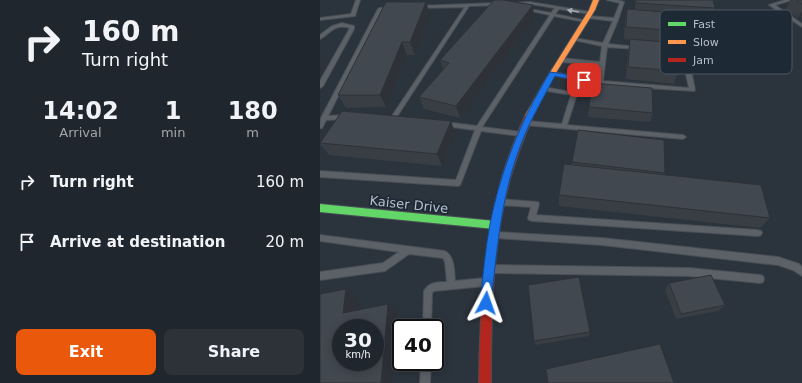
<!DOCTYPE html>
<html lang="en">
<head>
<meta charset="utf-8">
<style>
	body { margin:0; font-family:"DejaVu Sans",sans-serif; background:#2d3239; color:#f1f3f6; height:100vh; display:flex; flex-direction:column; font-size:15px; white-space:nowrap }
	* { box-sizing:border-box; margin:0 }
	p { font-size:13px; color:#a2a5aa }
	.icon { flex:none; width:22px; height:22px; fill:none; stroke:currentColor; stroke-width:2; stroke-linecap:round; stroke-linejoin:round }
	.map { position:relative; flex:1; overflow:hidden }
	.panel { display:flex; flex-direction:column; background:#20262d; width:320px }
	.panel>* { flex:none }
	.banner { background:#20262d; color:#f1f3f6; overflow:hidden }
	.speed { position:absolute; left:12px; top:319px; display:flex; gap:8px; font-size:20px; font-weight:700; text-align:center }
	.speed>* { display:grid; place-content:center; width:52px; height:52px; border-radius:50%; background:#20262d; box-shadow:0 2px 10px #0003,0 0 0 1px #3d4349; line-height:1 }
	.speed small { font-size:10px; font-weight:400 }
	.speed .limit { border:2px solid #111; border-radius:6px; background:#fff; color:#111 }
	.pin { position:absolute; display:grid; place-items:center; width:34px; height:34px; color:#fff; margin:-17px; border-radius:8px; box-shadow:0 2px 6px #0006 }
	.me { position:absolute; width:44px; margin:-22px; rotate:4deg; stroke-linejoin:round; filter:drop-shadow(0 0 3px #0008) }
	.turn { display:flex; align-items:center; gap:14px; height:84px; padding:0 16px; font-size:18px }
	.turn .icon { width:52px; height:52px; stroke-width:2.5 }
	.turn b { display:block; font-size:28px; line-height:34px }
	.eta { display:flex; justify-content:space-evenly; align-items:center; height:68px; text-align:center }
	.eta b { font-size:24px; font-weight:700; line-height:28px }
	.primary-button { display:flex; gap:8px; margin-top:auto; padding:8px 16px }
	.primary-button a { flex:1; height:46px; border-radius:8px; background:#ea580c; color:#fff; font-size:16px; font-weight:700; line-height:46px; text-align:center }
	.primary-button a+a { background:#2d3239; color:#f1f3f6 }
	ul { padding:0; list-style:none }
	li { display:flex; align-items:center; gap:12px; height:60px; padding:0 16px }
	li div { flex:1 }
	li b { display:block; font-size:15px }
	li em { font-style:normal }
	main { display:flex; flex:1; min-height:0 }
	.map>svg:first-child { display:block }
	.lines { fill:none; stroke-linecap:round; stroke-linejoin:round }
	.lane-casing { stroke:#494f56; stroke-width:2 }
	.fast-casing { stroke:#494f56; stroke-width:2 }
	.slow-casing { stroke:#494f56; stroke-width:2 }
	.jam-casing { stroke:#494f56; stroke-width:2 }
	.lane { fill:#5c6168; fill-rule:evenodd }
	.fast { fill:#63d668; fill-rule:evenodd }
	.slow { fill:#ff974d; fill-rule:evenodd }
	.jam { fill:#b3261e; fill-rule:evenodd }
	.wall { fill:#393e45 }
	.shaded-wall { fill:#2e3238 }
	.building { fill:#424850; stroke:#2e3238; fill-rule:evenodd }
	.oneway { fill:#a4acb7 }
	.route { fill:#1a73e8; stroke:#114b97 }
	.labels { text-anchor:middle; stroke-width:3.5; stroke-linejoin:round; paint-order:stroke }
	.street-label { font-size:13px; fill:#b6bfcb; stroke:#1e2936 }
	.key { fill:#1e2936; stroke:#4c5663; stroke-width:1 }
	.key-label { font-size:11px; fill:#b6bfcb }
</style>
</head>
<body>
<main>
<section class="panel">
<div class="banner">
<div class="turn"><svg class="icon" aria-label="right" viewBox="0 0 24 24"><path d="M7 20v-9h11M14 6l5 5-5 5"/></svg><div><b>160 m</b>Turn right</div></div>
</div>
<div class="eta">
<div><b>14:02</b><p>Arrival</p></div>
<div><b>1</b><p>min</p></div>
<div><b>180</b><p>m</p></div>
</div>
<ul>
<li><svg class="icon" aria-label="right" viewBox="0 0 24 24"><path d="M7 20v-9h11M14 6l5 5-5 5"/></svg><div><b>Turn right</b></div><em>160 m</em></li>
<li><svg class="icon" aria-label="arrive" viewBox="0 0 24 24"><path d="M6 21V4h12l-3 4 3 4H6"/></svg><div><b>Arrive at destination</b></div><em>20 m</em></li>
</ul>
<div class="primary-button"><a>Exit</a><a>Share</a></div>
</section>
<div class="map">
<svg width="482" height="383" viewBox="0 0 482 383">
	<rect width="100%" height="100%" fill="#2b333c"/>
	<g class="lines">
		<defs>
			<g id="lane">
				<polygon points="36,0 40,0 35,16 0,20 0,18 31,14"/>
				<polygon points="287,0 297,0 304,2 298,20 288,44 318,47 320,48 318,49 287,47 283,81 369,88 364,65 367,63 370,65 375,90 374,91 280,85 231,75 231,73 233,72 278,81 280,65 241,62 238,60 241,58 280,62 282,46 254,40 252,39 254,38 283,43 293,21 268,18 266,17 268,16 294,18 300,3"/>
				<polygon points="465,0 472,0 455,5 482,24 482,27 449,5"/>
				<polygon points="210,2 270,12 272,13 270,14 239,9 235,14 267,21 265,22 234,16 162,127 201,132 203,132 204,134 203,136 201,136 161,131 141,183 140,185 138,186 0,177 0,171 136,180 155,130 124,126 121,124 124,122 157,126 230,15 202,9 204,8 231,13 235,8 210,4 192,5 190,4 192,3"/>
				<polygon points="178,3 180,3 180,5 149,6 76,118 72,118 72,116 145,7 99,8 97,8 97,6"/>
				<polygon points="72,7 74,7 74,9 62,10 8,116 26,115 29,117 26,119 6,120 2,128 0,128 1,118 58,9 60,8"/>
				<path d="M22,23L34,26V29L3,86L0,88V81L30,28C14,23 11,33 0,39V35L12,26Z"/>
				<polygon points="348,47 422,49 425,51 422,53 346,50 345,49"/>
				<polygon points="224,87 256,93 257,94 247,125 363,135 366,137 363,139 204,125 203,123 206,121 242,124 251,95 222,90 222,88"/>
				<polygon points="180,199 218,202 219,204 216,215 438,230 441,231 442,233 441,235 438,236 212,221 209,220 208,218 211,207 180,205 177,204 176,202 177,200"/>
				<polygon points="176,232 282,238 458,257 479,264 482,267 482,276 473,270 458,265 282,245 176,238 173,237 172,235 173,233"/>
				<path d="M0,235L125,251C135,257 134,271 135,281L165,278L168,279L169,282L168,285L165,286L114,291L112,293L111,328H103L104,291C109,282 117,282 127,282L125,262L123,258L89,254L65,271L0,280V272L63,263L79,252L0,241Z"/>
				<polygon points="171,265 369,268 440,275 443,276 444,279 443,282 440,283 369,276 171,273 168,272 167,269 168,266"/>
				<polygon points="101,362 111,362 110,383 100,383"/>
			</g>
			<polygon id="fast" points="0,204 175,221 178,222 180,225 178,228 175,229 0,212"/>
			<polygon id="slow" points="273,0 279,0 275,10 232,79 212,118 206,118 205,116 226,79 269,10"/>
			<path id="jam" d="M209,113L213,116C204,137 196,158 190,179C172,245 171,315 171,383H159C160,315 163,247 181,181C187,159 196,137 205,116Z"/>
		</defs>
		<use href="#lane" class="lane-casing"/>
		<use href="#fast" class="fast-casing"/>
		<use href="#slow" class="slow-casing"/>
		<use href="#jam" class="jam-casing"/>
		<use href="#lane" class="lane"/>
		<use href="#fast" class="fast"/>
		<use href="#slow" class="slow"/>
		<use href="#jam" class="jam"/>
	</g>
	<g class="wall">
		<polygon points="315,0 393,0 395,8 391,18 370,16 372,32 368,44 356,43 358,71 354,84 306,79 308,52 310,40 304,39 305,21 307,9 315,10"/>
		<polygon points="470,0 482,0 482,18 481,17 478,18 470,13 471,12 466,9"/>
		<polygon points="110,14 95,55 87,55 66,107 26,108 18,95"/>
		<polygon points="214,18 140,118 104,109 99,97 123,70 120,60"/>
		<polygon points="269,107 333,113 330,122 268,117"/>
		<polygon points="131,121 135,133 122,166 9,155 0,144 0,142"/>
		<polygon points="252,162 345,173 345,175 450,218 440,228 239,206 239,195 252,165"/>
		<polygon points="349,283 405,305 398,311 356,319 345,290"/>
		<polygon points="270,332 269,336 215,345 214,341"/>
	</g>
	<g class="shaded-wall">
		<polygon points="66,0 75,0 66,1"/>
		<polygon points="106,2 110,14 95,55 90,42"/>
		<polygon points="213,5 214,18 140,118 136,106"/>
		<polygon points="482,11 482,15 481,17 478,18"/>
		<polygon points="82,42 87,55 66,107 60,95"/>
		<polygon points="0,58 4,63 0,72"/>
		<polygon points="131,121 135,133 122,166 117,154"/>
		<polygon points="26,289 37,297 35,319 23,313"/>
		<polygon points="68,304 77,311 72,383 61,383"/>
	</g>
	<g class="building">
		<polygon points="174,0 183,0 213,5 136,106 99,97 129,63 120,60"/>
		<polygon points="316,0 393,0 395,8 316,3"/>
		<polygon points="478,0 482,0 482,4 477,1"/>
		<polygon points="66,2 106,2 90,42 82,42 60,95 18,95"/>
		<polygon points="307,9 370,14 372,32 306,27"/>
		<polygon points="310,39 356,43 358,71 308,67"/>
		<polygon points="272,83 332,88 333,113 269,107"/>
		<polygon points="22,111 131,121 117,154 0,143"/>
		<polygon points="258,130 344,140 345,173 252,162"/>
		<polygon points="244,164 441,185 450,218 239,195"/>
		<polygon points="391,275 405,305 361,314 349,283"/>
		<polygon points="259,277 270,332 214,341 208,285"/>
		<path d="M26,289L23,313L68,304L61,383H0V294ZM21,328H55V362H21Z"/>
		<polygon points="340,344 354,383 228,383 226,369"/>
	</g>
	<defs><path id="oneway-solid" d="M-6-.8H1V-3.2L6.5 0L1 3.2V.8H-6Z"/></defs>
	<use class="oneway" href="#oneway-solid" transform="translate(253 11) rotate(-170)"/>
	<path class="route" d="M230,72L264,77L268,80L264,82L235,76C222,100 209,122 200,147C181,197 177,250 171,303L170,307L166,308L162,307L160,303C163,277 165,250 170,224C181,169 201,120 230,72Z"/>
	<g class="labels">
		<g class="street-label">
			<text transform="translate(89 204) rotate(6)" y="5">Kaiser Drive</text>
		</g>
	</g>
	<rect x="340" y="10" width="132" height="64" rx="6" class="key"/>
	<rect x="348" y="22" width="18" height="4" fill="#63d668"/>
	<rect x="348" y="40" width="18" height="4" fill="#ff974d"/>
	<rect x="348" y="58" width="18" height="4" fill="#b3261e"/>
	<g class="key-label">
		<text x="373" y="28">Fast</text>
		<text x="373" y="46">Slow</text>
		<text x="373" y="64">Jam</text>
	</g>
</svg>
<div class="speed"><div>30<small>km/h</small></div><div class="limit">40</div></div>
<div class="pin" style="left:264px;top:80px;background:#d93025"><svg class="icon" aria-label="arrive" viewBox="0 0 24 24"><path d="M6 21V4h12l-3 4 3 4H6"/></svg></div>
<svg class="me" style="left:166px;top:303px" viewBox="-20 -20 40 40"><path d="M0-17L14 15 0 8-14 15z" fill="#1a73e8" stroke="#fff" stroke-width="4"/></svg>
</div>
</main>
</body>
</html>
